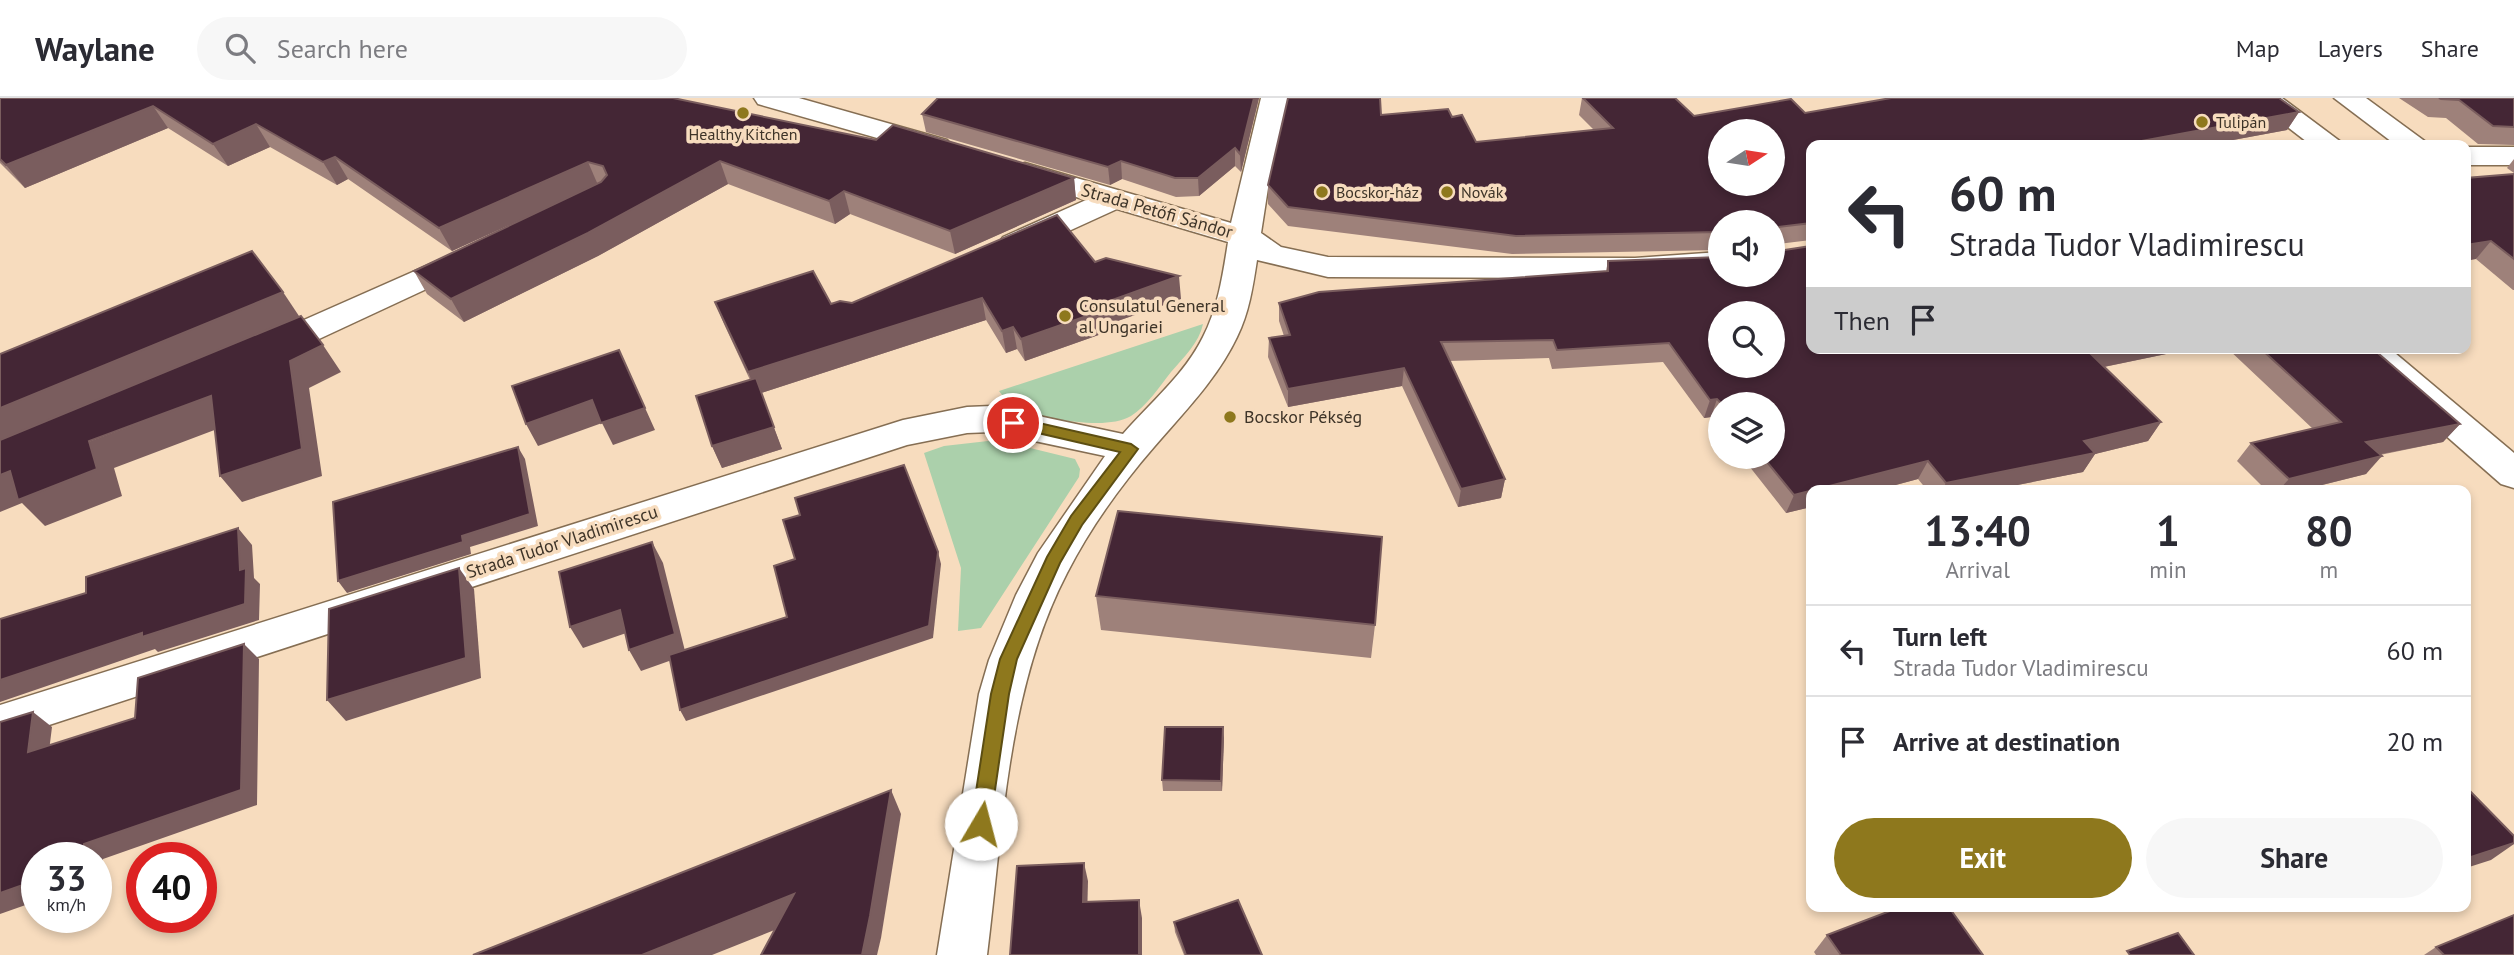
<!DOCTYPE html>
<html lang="en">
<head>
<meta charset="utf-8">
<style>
	body { margin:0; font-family:"PT Sans",sans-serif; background:#f7f7f7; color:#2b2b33; height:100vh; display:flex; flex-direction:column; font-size:26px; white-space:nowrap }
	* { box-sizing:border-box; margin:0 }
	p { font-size:23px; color:#7c7c81 }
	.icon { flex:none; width:38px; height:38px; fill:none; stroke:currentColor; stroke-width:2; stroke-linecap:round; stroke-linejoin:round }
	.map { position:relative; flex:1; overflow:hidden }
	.sheet { position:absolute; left:1806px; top:387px; width:665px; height:427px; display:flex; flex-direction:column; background:#fff; border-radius:14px; box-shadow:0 4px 10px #0003 }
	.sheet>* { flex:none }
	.top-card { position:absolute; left:1806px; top:42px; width:665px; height:214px; border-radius:14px; box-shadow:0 4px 10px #0003; background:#fff; color:#2b2b33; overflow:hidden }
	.needle { width:46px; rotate:78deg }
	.controls { position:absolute; left:1708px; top:21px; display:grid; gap:14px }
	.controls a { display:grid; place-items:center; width:77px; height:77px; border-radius:50%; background:#fff; box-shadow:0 4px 10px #0003; font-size:35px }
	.speed { position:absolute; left:21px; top:744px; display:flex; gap:14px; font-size:35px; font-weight:700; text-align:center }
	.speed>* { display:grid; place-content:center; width:91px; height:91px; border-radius:50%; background:#fff; box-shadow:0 4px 10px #0003; line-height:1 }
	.speed small { font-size:18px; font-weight:400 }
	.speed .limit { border:10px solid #d22; background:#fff; color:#111 }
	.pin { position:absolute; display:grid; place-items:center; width:60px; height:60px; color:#fff; margin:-30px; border:4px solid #fff; border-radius:50%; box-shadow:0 2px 7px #0007 }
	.me { position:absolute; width:77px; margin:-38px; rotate:8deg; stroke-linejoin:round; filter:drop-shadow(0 0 5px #0008) }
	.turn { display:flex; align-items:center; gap:24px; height:147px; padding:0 28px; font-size:32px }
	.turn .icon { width:91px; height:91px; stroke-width:2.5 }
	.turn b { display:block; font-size:49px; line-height:60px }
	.then { display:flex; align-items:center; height:66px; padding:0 28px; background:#0003; gap:14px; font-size:26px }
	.eta { display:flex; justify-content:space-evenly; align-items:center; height:119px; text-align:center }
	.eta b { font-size:42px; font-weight:700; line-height:49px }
	.action { display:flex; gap:14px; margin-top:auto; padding:14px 28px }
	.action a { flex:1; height:80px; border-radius:42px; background:#8e781d; color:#fff; font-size:28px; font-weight:700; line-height:80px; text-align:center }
	.action a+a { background:#f7f7f7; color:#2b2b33 }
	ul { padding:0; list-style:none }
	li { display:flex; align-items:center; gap:21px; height:91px; padding:0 28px; border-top:2px solid #e1e1e2 }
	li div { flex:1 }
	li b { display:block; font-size:26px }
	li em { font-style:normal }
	header { display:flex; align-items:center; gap:42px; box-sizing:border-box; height:98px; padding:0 35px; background:#fff; border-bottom:2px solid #e1e1e2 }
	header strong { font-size:33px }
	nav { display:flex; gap:38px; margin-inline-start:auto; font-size:24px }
	.search { width:490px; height:63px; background:#f7f7f7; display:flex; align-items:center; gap:18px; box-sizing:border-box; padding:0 24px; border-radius:38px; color:#7c7c81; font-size:26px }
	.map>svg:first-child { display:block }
	.green { fill:#abd0ab }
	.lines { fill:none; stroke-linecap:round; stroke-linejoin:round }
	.minor-casing { stroke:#856e53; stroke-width:3 }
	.minor { fill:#fff; fill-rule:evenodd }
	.wall { fill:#9e817a }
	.shaded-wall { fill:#7a5d5e }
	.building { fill:#442635; stroke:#7a5d5e; stroke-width:2; fill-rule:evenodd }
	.route { fill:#8e781d; stroke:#5c4e13; stroke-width:2 }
	.poi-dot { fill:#8e781d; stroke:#f7dcbe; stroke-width:2.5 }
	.labels { text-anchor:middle; stroke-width:7; stroke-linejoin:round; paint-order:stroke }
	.far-poi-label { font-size:16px; fill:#3e3428; stroke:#f7dcbe; text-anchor:start }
	.street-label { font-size:18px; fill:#3e3428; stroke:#f7dcbe }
	.poi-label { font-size:18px; fill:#3e3428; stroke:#f7dcbe; text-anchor:start }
</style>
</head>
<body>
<header>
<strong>Waylane</strong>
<div class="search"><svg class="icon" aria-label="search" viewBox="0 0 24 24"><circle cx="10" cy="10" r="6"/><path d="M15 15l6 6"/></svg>Search here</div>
<nav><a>Map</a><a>Layers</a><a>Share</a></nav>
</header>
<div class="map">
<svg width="2514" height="857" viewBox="0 0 2514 857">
	<rect width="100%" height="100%" fill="#f7dcbe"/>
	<g class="green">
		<path d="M1203,226C1199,245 1184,259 1171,274C1160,288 1146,309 1131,318C1103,334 1047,318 1015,314L999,293Z"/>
		<polygon points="988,343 1018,347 1075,361 1080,371 1079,379 981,530 958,533 961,470 924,355 944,348"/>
	</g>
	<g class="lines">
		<defs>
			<g id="minor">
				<polygon points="754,0 799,0 947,42 952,48 947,54 937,57 758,6"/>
				<path d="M1261,0H1289L1270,77L1261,135L1281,149L1328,159L1635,160L1720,154V174L1635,180L1328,179L1257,162C1253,188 1249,215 1237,239C1217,281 1184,314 1154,349C1121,387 1090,430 1067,475C1007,590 1003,730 987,857H937L979,596L989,562L1016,497L1038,455L1105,358L992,334L967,335L907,347L0,643V607L903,322L967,309L992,308L1123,336C1150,305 1185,276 1203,239C1218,210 1223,176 1228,144L1117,111L1025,153L1014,156L1003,153L998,146L1003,139L1086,102L1014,80L1010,74L1014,68L1025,65L1231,125Z"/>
				<polygon points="2250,0 2282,0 2345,47 2311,47"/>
				<polygon points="2334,0 2366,0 2430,47 2396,47"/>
				<rect x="2466" y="49" width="48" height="18"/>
				<polygon points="467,150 478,153 483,160 478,167 276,261 264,264 252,261 247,253 252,245"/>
				<polygon points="2350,250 2389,250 2514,355 2514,390 2501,386 2355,258"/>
			</g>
		</defs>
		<use href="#minor" class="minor-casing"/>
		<use href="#minor" class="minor"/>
	</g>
	<g class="wall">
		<polygon points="0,0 876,42 1074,80 1076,102 955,156 850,116 835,126 728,86 598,158 464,224 427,196 414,173 539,113 452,153 348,81 337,87 270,49 228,68 168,30 25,90 0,65"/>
		<polygon points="938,0 1259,0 1241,74 1235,68 1199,98 1176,99 1122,81 1110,87 926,34 922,16"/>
		<polygon points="1582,0 1675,0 1694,18 1805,15 2299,14 2287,32 2206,47 1811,47 1811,142 1778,146 1778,153 1811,250 2195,250 2104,269 2161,324 2148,343 2095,356 2083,374 1992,392 1927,392 1918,381 1877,392 1811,392 1811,409 1786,415 1742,359 1773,359 1773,306 1720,306 1720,331 1711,319 1704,320 1663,264 1552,271 1549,260 1449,263 1505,381 1501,400 1458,409 1402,288 1288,309 1268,259 1269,240 1284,238 1279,223 1279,205 1606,173 1608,163 1773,177 1720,124 1720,152 1512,156 1288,128 1268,106 1268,87 1381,17 1452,19 1476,44 1594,32 1579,17"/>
		<polygon points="2399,0 2514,0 2514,47 2478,46 2446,20 2428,19"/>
		<polygon points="2514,61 2514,75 2507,70"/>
		<polygon points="2514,76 2514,192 2513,192 2476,161"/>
		<polygon points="1095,164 1181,201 1106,227 1107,234 1025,263 1017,251 1006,255 986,222 761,295 782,351 722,370 712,348 750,282 724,226 715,204 852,205"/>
		<polygon points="2227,250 2372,250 2460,326 2443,344 2380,357 2366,376 2302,392 2266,392 2237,363 2251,345 2313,331"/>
		<polygon points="1096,498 1375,527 1371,560 1101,532"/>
		<polygon points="1224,640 1222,693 1163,693 1162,682"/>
		<polygon points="1174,824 1262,857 1184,857 1175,834"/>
		<polygon points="1827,837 1983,857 1816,857 1814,854"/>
		<polygon points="2436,849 2514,857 2424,857"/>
	</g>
	<g class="shaded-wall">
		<polygon points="1254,0 1259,0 1241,74 1240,56"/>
		<polygon points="153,8 168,30 25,90 6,67"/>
		<polygon points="2299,14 2287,32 2206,47 2120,47"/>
		<polygon points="256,26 270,49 228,68 213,46"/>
		<polygon points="1235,50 1235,68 1199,98 1198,80"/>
		<polygon points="335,59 348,81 337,87 323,64"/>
		<polygon points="720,63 728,86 598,158 464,224 451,201"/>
		<polygon points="1121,63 1122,81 1110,87 1108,69"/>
		<polygon points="588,64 598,87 452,153 439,130"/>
		<polygon points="1074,80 1076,102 955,156 950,133"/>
		<polygon points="844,93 850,116 835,126 829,103"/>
		<polygon points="2491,143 2476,161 2466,163 2466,147"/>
		<polygon points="1179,178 1181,201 1106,227 1107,234 1025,263 1021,241 1101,206"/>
		<polygon points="283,194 301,221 0,348 0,310"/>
		<polygon points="982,200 986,222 761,295 782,351 722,370 712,348 757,296 748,274"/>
		<polygon points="1013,229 1017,251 1006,255 1002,233"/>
		<polygon points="323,247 341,274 309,290 322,378 242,404 220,378 290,263"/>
		<polygon points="2116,250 2195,250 2079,274 2090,255"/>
		<polygon points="619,252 655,332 613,347 602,325 538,348 526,326"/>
		<polygon points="1404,270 1402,288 1288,309 1288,291"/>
		<polygon points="211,298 233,325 114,370 122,398 45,428 22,405 0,414 0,377"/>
		<polygon points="1717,301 1711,319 1704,320 1710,302"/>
		<polygon points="2161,324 2148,343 2095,356 2083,374 1992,392 1942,392 1946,385 2084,343"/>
		<polygon points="2460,326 2443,344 2350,362 2366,344"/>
		<polygon points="518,349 525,361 538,428 470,449 471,456 347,495 338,483"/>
		<polygon points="2382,358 2366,376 2302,392 2279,392 2289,381"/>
		<polygon points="1928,363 1918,381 1877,392 1814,392"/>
		<polygon points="1505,381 1501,400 1458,409 1461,391"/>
		<polygon points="1811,393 1811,409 1786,415 1794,397"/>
		<polygon points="238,430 252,447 254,480 260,486 259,522 158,554 155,551 0,604 0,582 240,472"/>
		<polygon points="652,444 663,465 686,557 641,573 629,552"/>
		<polygon points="938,454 941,466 933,540 686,623 680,612"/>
		<polygon points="459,470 474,491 481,580 346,623 327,602"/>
		<polygon points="620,512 632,533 583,550 570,529"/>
		<polygon points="244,546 259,561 257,707 103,761 102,780 96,782 96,760 83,760 84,746"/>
		<polygon points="33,614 52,629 47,669 28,654"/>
		<polygon points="1223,629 1224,640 1222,693 1221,683"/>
		<polygon points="891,692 901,716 881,840 877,857 862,857"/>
		<polygon points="2514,745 2514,746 2491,762 2466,770 2466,761 2468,760"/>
		<polygon points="1084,765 1088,783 1087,822 1083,804"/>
		<polygon points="37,782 37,803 0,816 0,795"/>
		<polygon points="794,796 807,819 712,857 642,857"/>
		<polygon points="1139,802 1142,820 1142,857 1139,857"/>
	</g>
	<g class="building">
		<polygon points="0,0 673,0 876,42 893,27 1074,80 950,133 844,93 829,103 720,63 588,135 451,201 414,173 601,84 607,77 603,68 588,64 439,130 335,59 323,64 256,26 213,46 153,8 6,67 0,61"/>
		<polygon points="938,0 1254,0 1240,56 1235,50 1198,80 1175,80 1121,63 1108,69 922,16"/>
		<path d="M1288,0H1380L1381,17L1448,11L1452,19L1462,17L1476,44L1613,30L1583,0H1675L1694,18L1791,1L1805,15L1891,0H2279L2299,14L2120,47H1811V125L1777,129L1778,153L1811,148V250H2116L2090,255L2161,324L2084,343L2095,355L1946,385L1928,363L1794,397L1763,359H1773V306H1722L1717,301L1710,302L1669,245L1557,252L1553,242L1441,244L1505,381L1461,391L1404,270L1288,291L1269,240L1290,237L1279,205L1319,194L1608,173V163L1720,159V177H1773V124H1720V134L1516,138L1288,109L1268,87ZM1720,33H1773V86H1720ZM1720,215H1773V268H1720Z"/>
		<polygon points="2439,0 2514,0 2514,29 2493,28 2459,2 2441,1"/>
		<polygon points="2514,76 2514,161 2491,143 2466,147 2466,80"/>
		<polygon points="1057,117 1095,164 1106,160 1179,178 1101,206 1104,212 1021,241 1013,229 1002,233 982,200 748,274 715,204 813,173 831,206 840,203 852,205"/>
		<polygon points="252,153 283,194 0,310 0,256"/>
		<polygon points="301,218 323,247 290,263 302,351 220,378 211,298 89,343 97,371 18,402 10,373 0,377 0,342"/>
		<polygon points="2260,250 2372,250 2460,326 2366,344 2382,358 2289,381 2251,345 2341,324"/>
		<polygon points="619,252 645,310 601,325 592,302 526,326 512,288"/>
		<polygon points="756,280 774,329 712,348 696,298"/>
		<polygon points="518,349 530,416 462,438 463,444 338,483 333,404"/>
		<polygon points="904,367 938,454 929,528 680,612 669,557 787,519 774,468 795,461 783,422 800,417 795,400"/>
		<polygon points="1118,413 1382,439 1375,527 1096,498"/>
		<polygon points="238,430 240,472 246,470 245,506 142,539 142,535 0,582 0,521 86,495 86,479"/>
		<polygon points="652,444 675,536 629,552 620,512 570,529 559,474"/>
		<polygon points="459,470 466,560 327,602 329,511"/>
		<polygon points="244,546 241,692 84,746 83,760 37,760 37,782 0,795 0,624 33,614 28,654 135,620 138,580"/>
		<polygon points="1165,629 1223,629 1221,683 1162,682"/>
		<polygon points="2466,689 2514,738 2514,745 2468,760 2466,758"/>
		<polygon points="891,692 870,818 862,857 761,857 794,796 642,857 473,857"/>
		<polygon points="1084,765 1083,804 1139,802 1139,857 1010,857 1017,768"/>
		<polygon points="1238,802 1262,857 1186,857 1174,824"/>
		<polygon points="1903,808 1948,808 1983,857 1841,857 1827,837"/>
		<polygon points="2514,817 2514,857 2444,857 2436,849"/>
		<polygon points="2178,835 2194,857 2130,857 2127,853"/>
	</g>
	<polygon class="route" points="1013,319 1131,346 1138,351 1082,427 1060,465 1017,561 1009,596 990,726 988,732 981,735 974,732 971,726 991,596 1000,561 1047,459 1071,418 1120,354 1008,328 1005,325"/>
	<g class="poi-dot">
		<circle cx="743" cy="15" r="7"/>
		<circle cx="2202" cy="24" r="7"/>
		<circle cx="1322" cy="94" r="7"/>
		<circle cx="1447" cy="94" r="7"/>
		<circle cx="1065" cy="218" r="7"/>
		<circle cx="1230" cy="319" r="7"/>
	</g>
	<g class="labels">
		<g class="far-poi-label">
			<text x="2216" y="30">Tulipán</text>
			<text x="743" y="42" text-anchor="middle">Healthy Kitchen</text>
			<text x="1336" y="100">Bocskor-ház</text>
			<text x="1461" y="100">Novák</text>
		</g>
		<g class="street-label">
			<text transform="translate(1157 113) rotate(16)" y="6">Strada Petőfi Sándor</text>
			<text transform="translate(562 444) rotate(-18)" y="6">Strada Tudor Vladimirescu</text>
		</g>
		<g class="poi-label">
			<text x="1079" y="214">Consulatul General<tspan x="1079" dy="21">al Ungariei</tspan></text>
			<text x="1244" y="325">Bocskor Pékség</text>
		</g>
	</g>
</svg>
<div class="controls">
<a><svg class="needle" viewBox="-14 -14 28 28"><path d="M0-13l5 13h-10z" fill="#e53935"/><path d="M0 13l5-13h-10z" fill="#7c7c81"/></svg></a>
<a><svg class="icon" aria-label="sound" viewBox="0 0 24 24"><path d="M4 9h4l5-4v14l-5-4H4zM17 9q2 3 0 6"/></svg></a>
<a><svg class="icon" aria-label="search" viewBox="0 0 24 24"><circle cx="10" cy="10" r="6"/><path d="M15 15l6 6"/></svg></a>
<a><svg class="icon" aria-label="layers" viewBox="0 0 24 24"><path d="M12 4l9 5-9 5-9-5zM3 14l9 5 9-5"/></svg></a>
</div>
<div class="speed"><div>33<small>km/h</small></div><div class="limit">40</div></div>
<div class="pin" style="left:1013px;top:325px;background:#d93025"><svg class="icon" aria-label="arrive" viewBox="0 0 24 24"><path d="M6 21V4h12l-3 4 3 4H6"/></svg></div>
<svg class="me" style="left:981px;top:726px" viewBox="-20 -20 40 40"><circle r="19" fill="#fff"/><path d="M0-13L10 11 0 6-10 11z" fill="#8e781d"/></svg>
<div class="top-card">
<div class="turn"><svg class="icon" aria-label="left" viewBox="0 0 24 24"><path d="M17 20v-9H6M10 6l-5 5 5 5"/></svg><div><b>60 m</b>Strada Tudor Vladimirescu</div></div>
<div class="then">Then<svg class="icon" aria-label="arrive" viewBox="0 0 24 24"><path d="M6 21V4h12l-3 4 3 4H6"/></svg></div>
</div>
<section class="sheet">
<div class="eta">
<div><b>13:40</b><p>Arrival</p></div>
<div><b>1</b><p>min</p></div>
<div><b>80</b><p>m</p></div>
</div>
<ul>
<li><svg class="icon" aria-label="left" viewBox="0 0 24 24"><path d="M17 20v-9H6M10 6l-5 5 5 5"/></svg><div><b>Turn left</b><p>Strada Tudor Vladimirescu</p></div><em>60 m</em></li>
<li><svg class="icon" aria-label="arrive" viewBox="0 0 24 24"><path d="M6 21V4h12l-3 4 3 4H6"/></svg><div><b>Arrive at destination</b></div><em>20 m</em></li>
</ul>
<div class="action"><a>Exit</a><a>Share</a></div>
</section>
</div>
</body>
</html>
